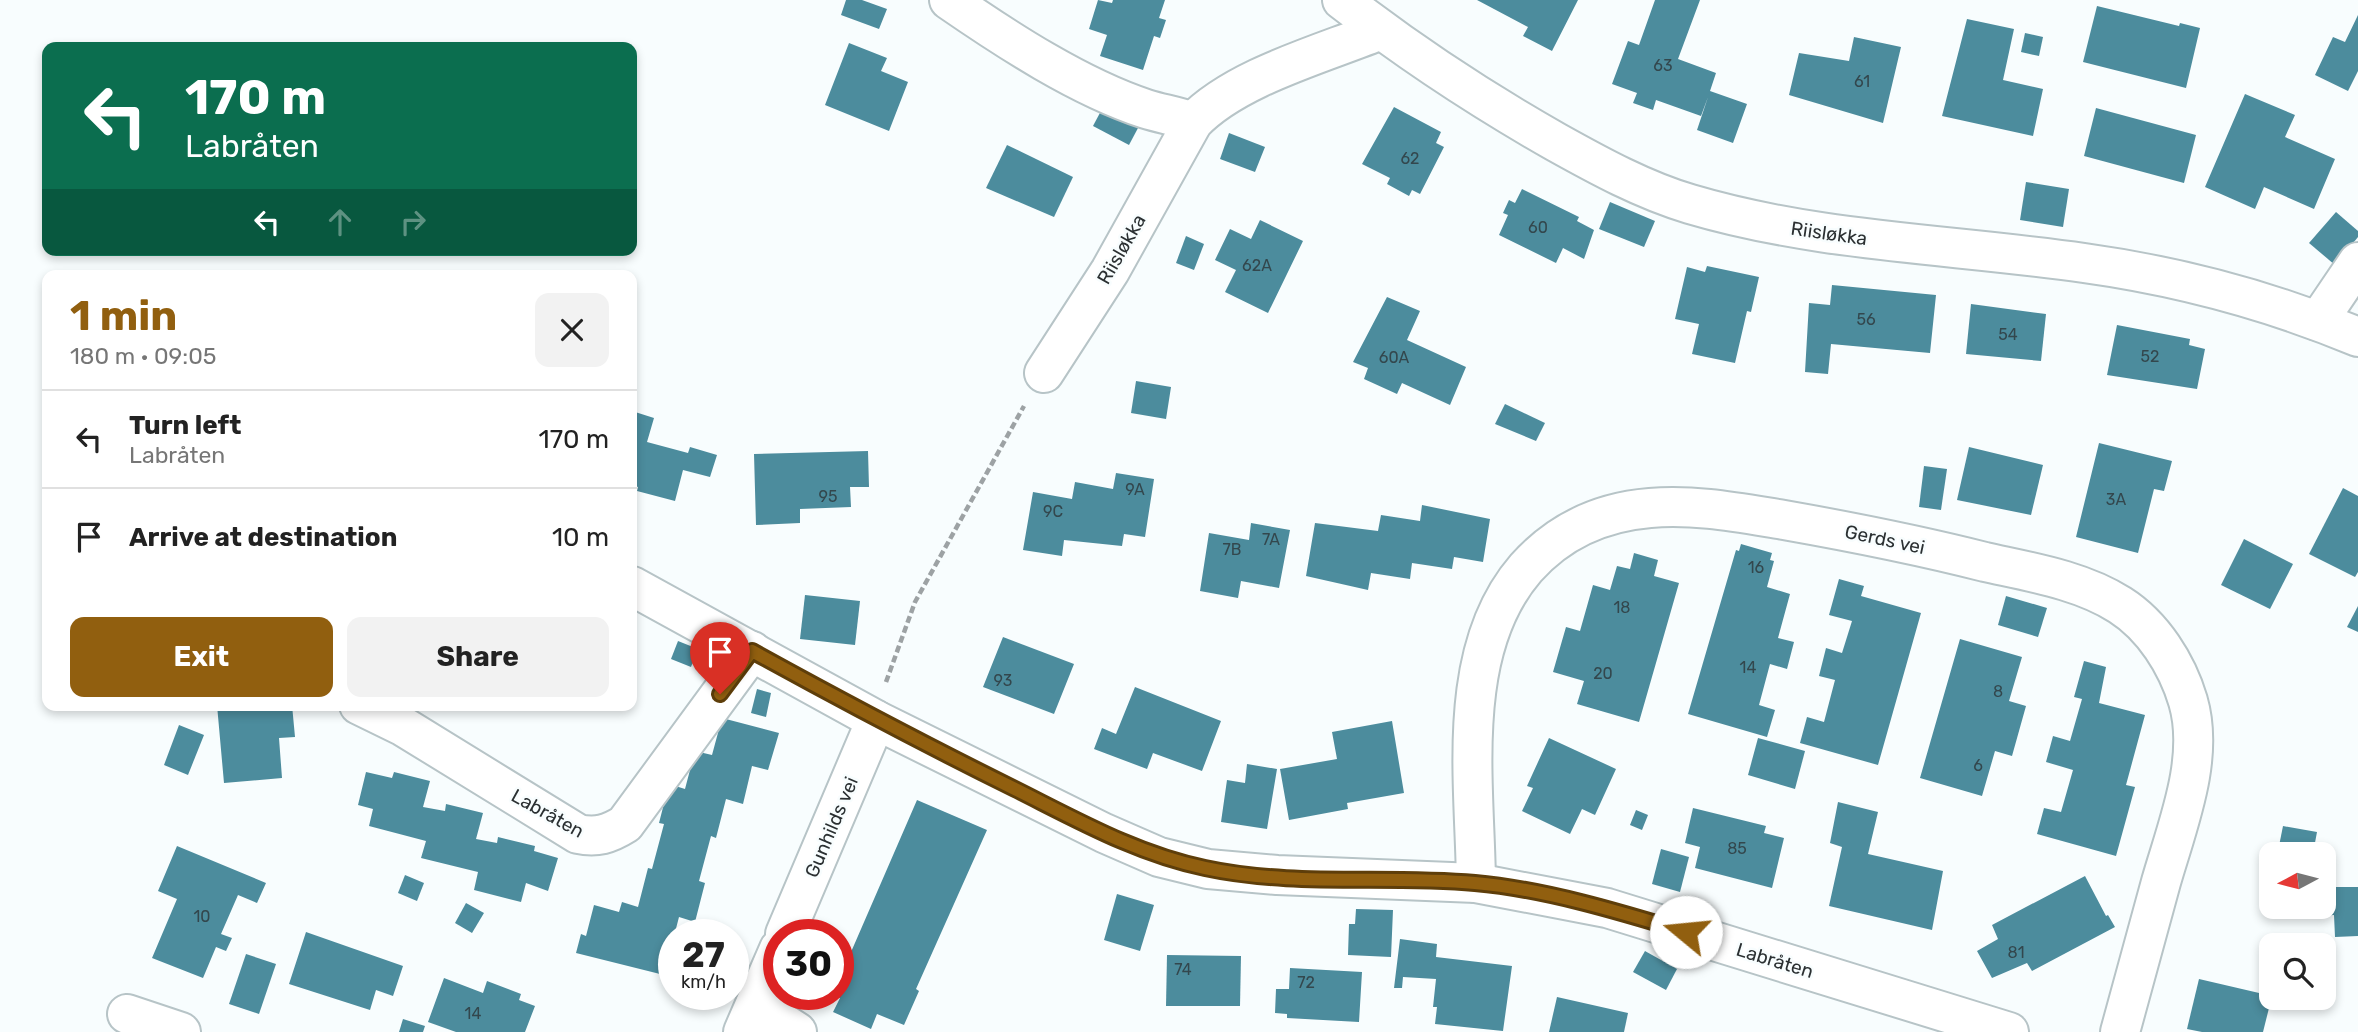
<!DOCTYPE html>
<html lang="en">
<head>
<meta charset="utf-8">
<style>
	body { margin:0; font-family:Rubik,sans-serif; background:#f2f2f2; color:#222; height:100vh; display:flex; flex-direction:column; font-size:26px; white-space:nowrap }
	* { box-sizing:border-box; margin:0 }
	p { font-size:23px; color:#767676 }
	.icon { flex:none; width:38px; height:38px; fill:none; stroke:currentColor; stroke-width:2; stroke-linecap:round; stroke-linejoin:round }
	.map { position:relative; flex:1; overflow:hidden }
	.panel { position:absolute; left:42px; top:270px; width:595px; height:441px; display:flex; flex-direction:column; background:#fff; border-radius:14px; box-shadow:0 4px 10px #0003 }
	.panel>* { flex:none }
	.banner { position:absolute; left:42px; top:42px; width:595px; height:214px; border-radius:14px; box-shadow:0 4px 10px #0003; background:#0b6e4f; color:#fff; overflow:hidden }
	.needle { width:46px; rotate:263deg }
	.buttons { position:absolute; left:2259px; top:842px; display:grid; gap:14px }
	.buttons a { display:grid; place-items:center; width:77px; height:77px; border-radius:14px; background:#fff; box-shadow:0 4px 10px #0003; font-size:35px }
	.speed { position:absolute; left:658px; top:919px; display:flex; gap:14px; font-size:35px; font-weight:700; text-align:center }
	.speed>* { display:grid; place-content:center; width:91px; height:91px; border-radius:50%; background:#fff; box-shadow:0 4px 10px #0003; line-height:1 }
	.speed small { font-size:18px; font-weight:400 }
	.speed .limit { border:10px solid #d22; background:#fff; color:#111 }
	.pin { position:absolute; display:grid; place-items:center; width:60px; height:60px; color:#fff; margin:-72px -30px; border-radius:50% 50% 50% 0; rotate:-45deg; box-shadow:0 0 7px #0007 }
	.pin .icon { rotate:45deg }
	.me { position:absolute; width:77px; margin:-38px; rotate:287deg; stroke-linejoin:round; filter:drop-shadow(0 0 5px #0008) }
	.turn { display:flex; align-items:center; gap:24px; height:147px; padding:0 28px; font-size:32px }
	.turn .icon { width:91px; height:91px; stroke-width:2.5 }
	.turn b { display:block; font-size:49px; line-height:60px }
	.lanes { display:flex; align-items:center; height:66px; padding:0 28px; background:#0003; justify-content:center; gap:35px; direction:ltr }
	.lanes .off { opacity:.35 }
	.round { display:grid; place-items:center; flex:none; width:74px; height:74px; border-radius:14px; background:#f2f2f2 }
	.head { display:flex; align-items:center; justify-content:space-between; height:119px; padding:0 28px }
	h1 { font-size:42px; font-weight:700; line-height:52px; color:#915f0f }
	.primary-button { display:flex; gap:14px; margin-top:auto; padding:14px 28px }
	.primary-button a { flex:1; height:80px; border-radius:14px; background:#915f0f; color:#fff; font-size:28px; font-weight:700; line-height:80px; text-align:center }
	.primary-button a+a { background:#f2f2f2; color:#222 }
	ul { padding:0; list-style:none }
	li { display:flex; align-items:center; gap:21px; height:98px; padding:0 28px; border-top:2px solid #e0e0e0 }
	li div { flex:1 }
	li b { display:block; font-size:26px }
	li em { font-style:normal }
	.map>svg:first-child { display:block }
	.building { fill:#4c8c9d }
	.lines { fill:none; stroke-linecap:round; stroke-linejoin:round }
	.minor-casing { stroke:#b7c4c7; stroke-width:42 }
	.path { stroke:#9da2a4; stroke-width:4.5; stroke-dasharray:7 3.5; stroke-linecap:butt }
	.minor { stroke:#fff; stroke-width:38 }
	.route-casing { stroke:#5e3e0a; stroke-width:18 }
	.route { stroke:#915f0f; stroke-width:12 }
	.labels { text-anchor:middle; stroke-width:5; stroke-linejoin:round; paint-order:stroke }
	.number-label { font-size:16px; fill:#33474d }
	.street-label { font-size:19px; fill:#2b3032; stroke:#f8fdfe }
</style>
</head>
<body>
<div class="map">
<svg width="2358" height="1032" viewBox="0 0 2358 1032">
	<rect width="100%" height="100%" fill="#f8fdfe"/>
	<g class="building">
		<polygon points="846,0 862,0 887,9 879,29 841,15"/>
		<polygon points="1098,0 1112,3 1113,0 1165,0 1159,18 1166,20 1160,38 1154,36 1143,70 1100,56 1107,35 1089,29"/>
		<polygon points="1477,0 1578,0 1552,51 1523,36 1528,27"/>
		<polygon points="1655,0 1700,0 1678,59 1716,73 1710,91 1747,104 1733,143 1697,130 1708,97 1701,116 1656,100 1653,110 1633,103 1637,93 1612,84 1628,41 1639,45"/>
		<polygon points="2097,6 2179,26 2180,23 2200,28 2186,88 2083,62"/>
		<polygon points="2358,15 2358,71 2348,91 2315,75 2333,37 2345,42"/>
		<polygon points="1967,19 2014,29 2003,80 2043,89 2033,136 1942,116"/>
		<polygon points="2025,33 2043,37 2039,56 2021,52"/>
		<polygon points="1854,37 1901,47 1883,123 1789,95 1799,53 1849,61"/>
		<polygon points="849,43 887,58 881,71 908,82 889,131 825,105"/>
		<polygon points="2245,94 2295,115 2285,137 2335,159 2314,209 2264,187 2255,209 2205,187"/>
		<polygon points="1394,107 1441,132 1436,143 1444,147 1420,194 1412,190 1409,196 1387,184 1390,178 1362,164"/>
		<polygon points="2096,108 2196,135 2184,183 2084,156"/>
		<polygon points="1102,109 1138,128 1129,145 1093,126"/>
		<polygon points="1229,133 1265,147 1255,172 1220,159"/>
		<polygon points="1007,145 1073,177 1054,217 986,188"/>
		<polygon points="2026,182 2069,189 2063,227 2020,220"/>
		<polygon points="1522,189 1579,217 1577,221 1594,230 1584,259 1563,248 1556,263 1499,235 1508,215 1503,213 1509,200 1515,203"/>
		<polygon points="1610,202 1655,221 1644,247 1599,229"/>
		<polygon points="2336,212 2358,231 2358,237 2335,265 2309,243"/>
		<polygon points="1260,220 1303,241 1268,313 1225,292 1236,270 1215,260 1230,229 1251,239"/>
		<polygon points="1186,236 1204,244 1194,270 1176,263"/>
		<polygon points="1707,266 1759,277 1751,312 1747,311 1735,363 1692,354 1699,324 1675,319 1687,267 1705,272"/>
		<polygon points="1832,285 1936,295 1930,353 1831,344 1828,374 1805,372 1809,303 1830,305"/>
		<polygon points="1387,297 1420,311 1407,340 1466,367 1450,405 1402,383 1397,394 1364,379 1368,368 1353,362"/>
		<polygon points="1971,304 2046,314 2041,361 1966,354"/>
		<polygon points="2117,325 2190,339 2189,345 2205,349 2197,389 2107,375"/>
		<polygon points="1136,381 1171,387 1166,419 1131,413"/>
		<polygon points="1505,404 1545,423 1536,441 1495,424"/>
		<polygon points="632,411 654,418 647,442 688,453 690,447 717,455 710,477 683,470 675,501 637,491 638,487 632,485"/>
		<polygon points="2099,443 2172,461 2164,491 2154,489 2138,553 2076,537"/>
		<polygon points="1969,447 2043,465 2031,515 1957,500"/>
		<polygon points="868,451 869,487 850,487 851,507 800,509 800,523 756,525 754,454"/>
		<polygon points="1924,466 1947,469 1941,510 1919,507"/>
		<polygon points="1116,473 1154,479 1145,537 1124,534 1122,546 1064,540 1062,556 1023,550 1033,492 1072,499 1075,482 1113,489"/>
		<polygon points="2343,488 2358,496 2358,572 2355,577 2309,554"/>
		<polygon points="1422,505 1490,519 1483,562 1454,557 1452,569 1412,563 1410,579 1371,573 1368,590 1306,576 1315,523 1378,531 1381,515 1420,521"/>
		<polygon points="1251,523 1290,530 1279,588 1241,581 1238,598 1200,591 1209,533 1249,540"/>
		<polygon points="2244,539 2293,564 2270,609 2221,585"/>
		<polygon points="1741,544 1772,553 1770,560 1774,561 1767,587 1790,594 1778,638 1794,642 1787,669 1770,664 1759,705 1775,710 1767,737 1688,714 1736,550 1739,551"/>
		<polygon points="1634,553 1658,560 1654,576 1679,583 1639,722 1577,704 1584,681 1553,672 1566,627 1580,631 1593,585 1610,590 1617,566 1630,569"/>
		<polygon points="1839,579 1864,586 1861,596 1921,613 1878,765 1800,743 1807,717 1824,722 1835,680 1819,676 1826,648 1842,653 1852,621 1829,615"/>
		<polygon points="805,595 860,601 855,645 800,639"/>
		<polygon points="2006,596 2047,608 2038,637 1998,625"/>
		<polygon points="2358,606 2358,632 2347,627"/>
		<polygon points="1003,637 1074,664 1054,714 983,687"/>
		<polygon points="1960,639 2022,657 2009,701 2026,706 2012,756 1995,751 1982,796 1920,778"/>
		<polygon points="678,641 698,649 691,667 671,659"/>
		<polygon points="2084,661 2106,667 2099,703 2145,715 2126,785 2135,787 2116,856 2037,834 2044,808 2061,812 2073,770 2046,762 2053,736 2070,741 2082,699 2074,697"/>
		<polygon points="1135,687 1221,721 1202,771 1153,753 1147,769 1094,749 1102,728 1116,734"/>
		<polygon points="757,689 771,693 766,717 751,713"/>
		<polygon points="217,705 292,705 295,737 279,738 282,778 224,783"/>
		<polygon points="722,718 779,733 768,770 752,766 743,804 726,799 716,838 711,836 699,881 705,883 695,922 679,917 664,975 576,953 581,934 586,936 594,905 619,912 622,902 638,907 648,868 652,869 664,824 659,823 669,784 685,789 695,751 712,755"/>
		<polygon points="1392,721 1404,793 1347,803 1348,809 1289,820 1280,769 1337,759 1332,732"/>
		<polygon points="179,725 204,735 188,775 164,765"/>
		<polygon points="1549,738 1616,769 1595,815 1582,809 1570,834 1522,811 1533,788 1527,786"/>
		<polygon points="1758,738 1805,751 1795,789 1748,775"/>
		<polygon points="1247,764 1277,769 1267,829 1221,822 1227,780 1245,783"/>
		<polygon points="366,772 392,778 394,772 430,781 423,807 445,811 446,804 483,813 476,839 497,843 498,837 535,846 534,851 558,858 548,891 526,883 521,902 474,890 478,872 421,858 426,841 369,826 373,809 358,805"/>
		<polygon points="917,800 987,830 916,989 919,991 904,1025 877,1014 871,1029 833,1012 840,998 832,994 838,994 838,982"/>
		<polygon points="1838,802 1878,812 1868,854 1943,871 1932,930 1829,906 1842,847 1830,843"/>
		<polygon points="1693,808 1766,826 1764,833 1784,838 1772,888 1695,868 1700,847 1685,843"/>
		<polygon points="1636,810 1648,815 1642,830 1630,825"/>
		<polygon points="2283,826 2317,832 2313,853 2279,846"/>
		<polygon points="177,846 266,883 257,903 238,895 221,934 232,938 226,951 216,947 203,978 152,958 177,899 158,891"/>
		<polygon points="1661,849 1689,857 1680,892 1652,884"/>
		<polygon points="405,875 424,883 417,901 398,893"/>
		<polygon points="2085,876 2106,916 2108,915 2115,927 2032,971 2027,963 1992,978 1977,951 1998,939 1992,925"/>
		<polygon points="2324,887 2358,887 2358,936 2335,937 2334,915 2320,916 2319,906 2324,906"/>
		<polygon points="1117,894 1154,905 1140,951 1104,940"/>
		<polygon points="466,903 484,913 472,933 455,923"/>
		<polygon points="1356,909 1393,910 1391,957 1348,955 1349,924 1355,924"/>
		<polygon points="306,932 403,966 393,996 376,990 370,1010 289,984"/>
		<polygon points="1400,939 1437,944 1436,957 1512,966 1503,1031 1435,1024 1437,1007 1433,1007 1436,979 1403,977 1402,988 1394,988"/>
		<polygon points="1645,951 1677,969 1666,990 1633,972"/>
		<polygon points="246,954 276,964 259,1014 229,1004"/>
		<polygon points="1167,955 1241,956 1240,1006 1166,1006"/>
		<polygon points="1290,968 1362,972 1359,1022 1287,1018 1287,1014 1275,1013 1276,989 1289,989"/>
		<polygon points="444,978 483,993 487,981 521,994 519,1000 535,1006 525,1032 456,1032 428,1022"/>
		<polygon points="2199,979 2272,996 2263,1032 2202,1032 2187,1029"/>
		<polygon points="1557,997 1628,1013 1624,1032 1549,1032"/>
		<polygon points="403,1019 425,1026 423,1032 399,1032"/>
	</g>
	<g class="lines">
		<defs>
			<g id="minor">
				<path d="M949,0C1007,40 1079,87 1146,109C1162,114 1177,116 1193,122"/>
				<path d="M1342,0C1409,52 1482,100 1556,142C1599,166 1643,190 1690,204C1818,242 1952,244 2084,263C2178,276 2271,301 2358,337"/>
				<polyline points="2318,321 2358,262"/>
				<path d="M1044,373L1110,271L1193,122C1236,77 1322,54 1381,30"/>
				<polyline points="632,586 876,720 1104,833 1159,857 1208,869 1277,875 1476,883 1607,908 2009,1032"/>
				<path d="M359,705L404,727L578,834C597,838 609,834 625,824L752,651"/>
				<path d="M1476,883C1475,782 1454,651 1526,568C1559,531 1601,512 1650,508C1695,504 1740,513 1784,520C1852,532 1918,545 1985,562C2030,572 2081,580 2120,605C2153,626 2177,664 2188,701C2205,759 2177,826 2161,882C2147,932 2134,982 2120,1032"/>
				<polyline points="785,934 876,720"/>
				<polyline points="755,1005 797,1032"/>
				<polyline points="127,1014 181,1032"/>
				<polyline points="743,1032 779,949"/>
			</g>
		</defs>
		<use href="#minor" class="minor-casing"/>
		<polyline class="path" points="886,682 915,602 1024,406"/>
		<use href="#minor" class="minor"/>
	</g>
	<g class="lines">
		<defs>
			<path id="route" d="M720,694L752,651C839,699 926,745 1015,789C1077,820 1137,854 1205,868C1293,887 1386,875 1475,883C1544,889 1620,912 1686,932"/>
		</defs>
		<use href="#route" class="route-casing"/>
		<use href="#route" class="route"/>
	</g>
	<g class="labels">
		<g class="number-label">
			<text x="1663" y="71">63</text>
			<text x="1862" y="87">61</text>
			<text x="1410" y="164">62</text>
			<text x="1538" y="233">60</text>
			<text x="1257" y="271">62A</text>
			<text x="1866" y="325">56</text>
			<text x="2008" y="340">54</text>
			<text x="2150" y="362">52</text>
			<text x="1394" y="363">60A</text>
			<text x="1135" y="495">9A</text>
			<text x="828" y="502">95</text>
			<text x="2116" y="505">3A</text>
			<text x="1053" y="517">9C</text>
			<text x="1271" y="545">7A</text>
			<text x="1232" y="555">7B</text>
			<text x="1756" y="573">16</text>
			<text x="1622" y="613">18</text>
			<text x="1748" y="673">14</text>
			<text x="1603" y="679">20</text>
			<text x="1003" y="686">93</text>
			<text x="1998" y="697">8</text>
			<text x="1978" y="771">6</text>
			<text x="1737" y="854">85</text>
			<text x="202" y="922">10</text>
			<text x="2016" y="958">81</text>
			<text x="1183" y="975">74</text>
			<text x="1306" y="988">72</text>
			<text x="473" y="1019">14</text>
		</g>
		<g class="street-label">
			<text transform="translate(1829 233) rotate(8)" y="7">Riisløkka</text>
			<text transform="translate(1121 249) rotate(-60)" y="7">Riisløkka</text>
			<text transform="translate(1885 539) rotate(12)" y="7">Gerds vei</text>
			<text transform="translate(548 813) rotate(29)" y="7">Labråten</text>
			<text transform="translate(831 827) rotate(-67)" y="7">Gunhilds vei</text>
			<text transform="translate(1775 960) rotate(17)" y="7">Labråten</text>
		</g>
	</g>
</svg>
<div class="buttons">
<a><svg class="needle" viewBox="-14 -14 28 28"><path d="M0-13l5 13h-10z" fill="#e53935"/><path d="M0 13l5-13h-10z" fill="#767676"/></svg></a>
<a><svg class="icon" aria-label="search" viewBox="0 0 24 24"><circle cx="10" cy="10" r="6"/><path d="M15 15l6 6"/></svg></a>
</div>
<div class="speed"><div>27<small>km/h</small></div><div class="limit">30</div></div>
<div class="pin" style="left:720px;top:694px;background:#d93025"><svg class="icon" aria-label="arrive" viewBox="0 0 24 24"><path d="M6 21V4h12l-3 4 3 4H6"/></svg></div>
<svg class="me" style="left:1686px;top:932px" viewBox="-20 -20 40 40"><circle r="19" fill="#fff"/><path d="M0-13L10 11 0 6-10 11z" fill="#915f0f"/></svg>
<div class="banner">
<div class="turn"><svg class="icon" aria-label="left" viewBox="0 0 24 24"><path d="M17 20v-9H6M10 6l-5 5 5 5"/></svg><div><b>170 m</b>Labråten</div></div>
<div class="lanes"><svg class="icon" aria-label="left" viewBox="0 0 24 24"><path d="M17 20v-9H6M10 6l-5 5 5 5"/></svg><svg class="icon off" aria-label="ahead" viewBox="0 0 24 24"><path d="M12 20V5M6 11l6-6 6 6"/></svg><svg class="icon off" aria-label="right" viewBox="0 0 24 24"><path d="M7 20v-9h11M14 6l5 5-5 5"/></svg></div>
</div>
<section class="panel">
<div class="head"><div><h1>1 min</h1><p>180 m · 09:05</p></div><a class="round"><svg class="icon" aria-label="close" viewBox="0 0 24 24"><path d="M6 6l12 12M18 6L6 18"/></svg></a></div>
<ul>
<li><svg class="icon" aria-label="left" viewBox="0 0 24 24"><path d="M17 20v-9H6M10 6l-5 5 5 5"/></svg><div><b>Turn left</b><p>Labråten</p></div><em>170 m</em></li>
<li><svg class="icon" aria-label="arrive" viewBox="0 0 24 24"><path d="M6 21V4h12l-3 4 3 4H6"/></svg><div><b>Arrive at destination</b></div><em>10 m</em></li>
</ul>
<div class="primary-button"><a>Exit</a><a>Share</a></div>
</section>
</div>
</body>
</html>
